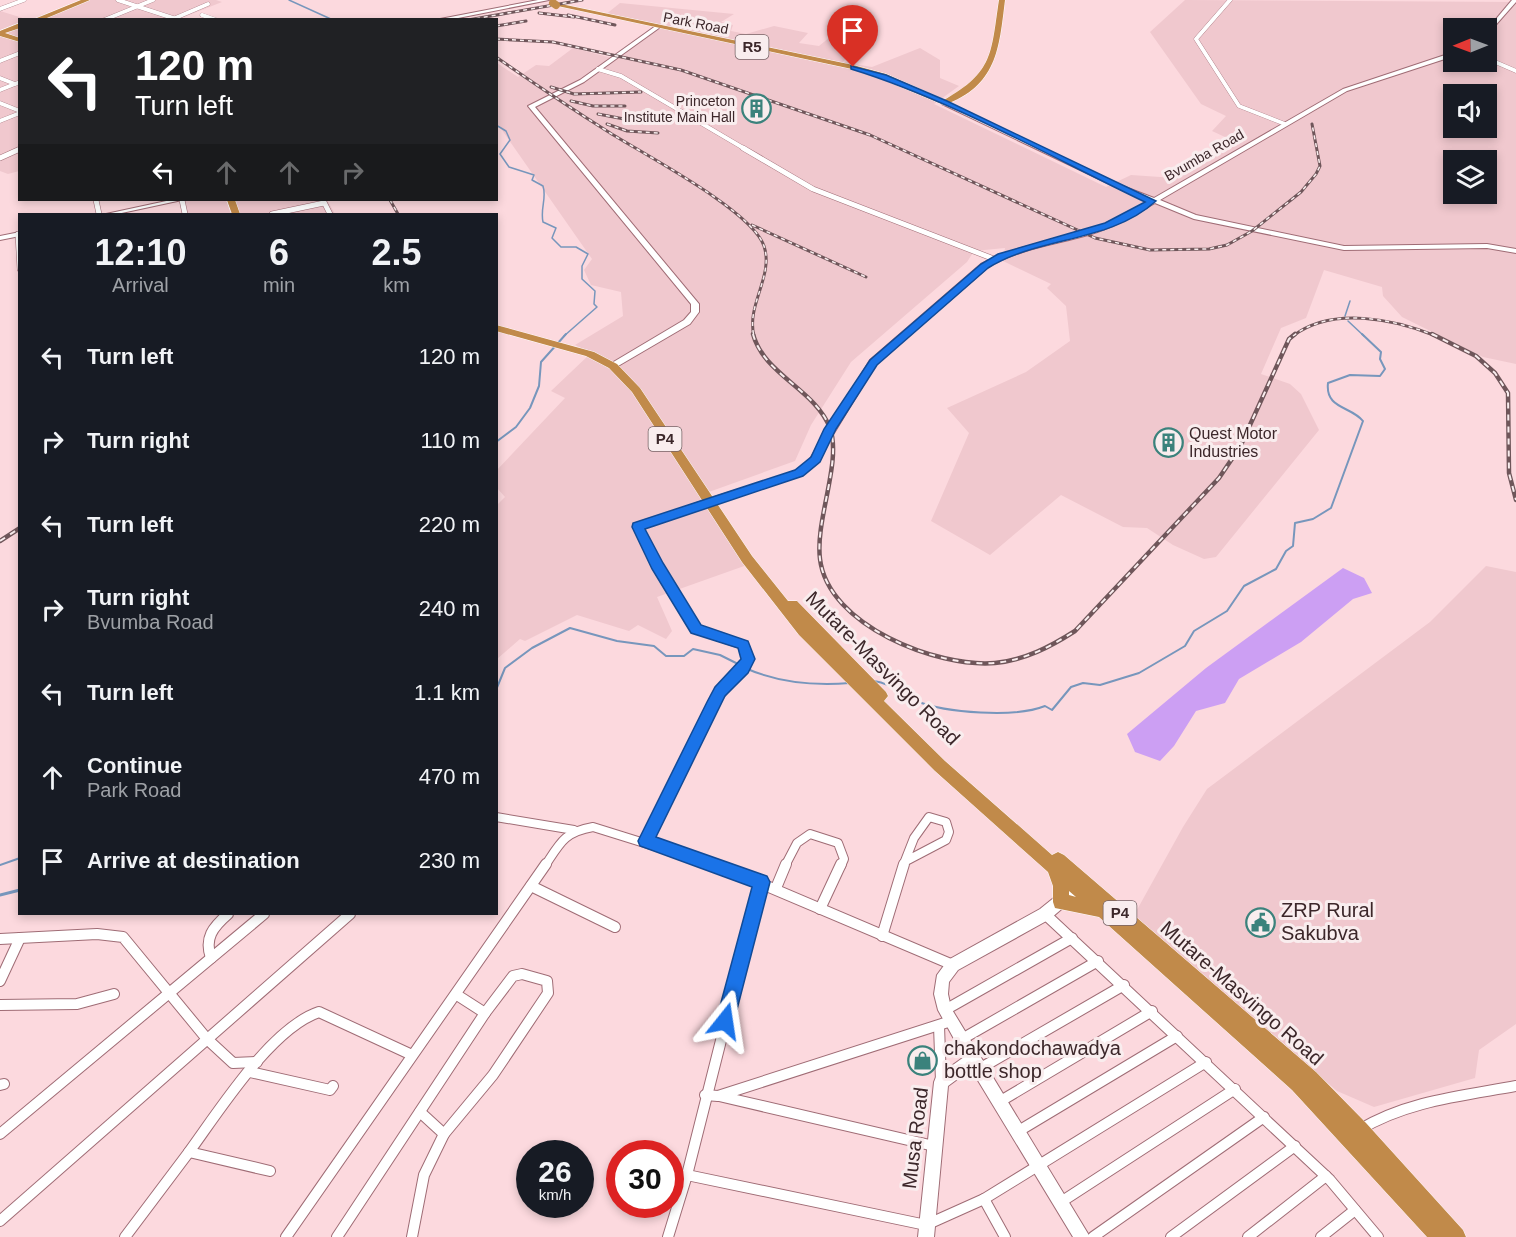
<!DOCTYPE html>
<html lang="en">
<head>
<meta charset="utf-8">
<style>
	body { margin:0; font-family:Helvetica,sans-serif; background:#242831; color:#f1f3f6; height:100vh; display:flex; flex-direction:column; font-size:22px; white-space:nowrap }
	* { box-sizing:border-box; margin:0 }
	p { font-size:20px; color:#9ea1a6 }
	.icon { flex:none; width:33px; height:33px; fill:none; stroke:currentColor; stroke-width:2; stroke-linecap:round; stroke-linejoin:round }
	.map { position:relative; flex:1; overflow:hidden }
	.details { position:absolute; left:18px; top:213px; width:480px; height:702px; display:flex; flex-direction:column; background:#171b24; border-radius:0px; box-shadow:0 3px 9px #0003 }
	.details>* { flex:none }
	.hud { position:absolute; left:18px; top:18px; width:480px; height:183px; border-radius:0px; box-shadow:0 3px 9px #0003; background:#202124; color:#fff; overflow:hidden }
	.needle { width:39px; rotate:269deg }
	.fabs { position:absolute; left:1443px; top:18px; display:grid; gap:12px }
	.fabs a { display:grid; place-items:center; width:54px; height:54px; border-radius:0px; background:#171b24; box-shadow:0 3px 9px #0003; font-size:30px }
	.speed { position:absolute; left:516px; top:1140px; display:flex; gap:12px; font-size:30px; font-weight:700; text-align:center }
	.speed>* { display:grid; place-content:center; width:78px; height:78px; border-radius:50%; background:#171b24; box-shadow:0 3px 9px #0003; line-height:1 }
	.speed small { font-size:15px; font-weight:400 }
	.speed .limit { border:9px solid #d22; background:#fff; color:#111 }
	.pin { position:absolute; display:grid; place-items:center; width:51px; height:51px; color:#fff; margin:-62px -26px; border-radius:50% 50% 50% 0; rotate:-45deg; box-shadow:0 0 6px #0007 }
	.pin .icon { rotate:45deg }
	.me { position:absolute; width:66px; margin:-33px; rotate:15deg; stroke-linejoin:round; filter:drop-shadow(0 0 4px #0008) }
	.turn { display:flex; align-items:center; gap:21px; height:126px; padding:0 18px; font-size:27px }
	.turn .icon { width:78px; height:78px; stroke-width:2.5 }
	.turn b { display:block; font-size:42px; line-height:51px }
	.lanes { display:flex; align-items:center; height:57px; padding:0 18px; background:#0003; justify-content:center; gap:30px; direction:ltr }
	.lanes .off { opacity:.35 }
	.eta { display:flex; justify-content:space-evenly; align-items:center; height:102px; text-align:center }
	.eta b { font-size:36px; font-weight:600; line-height:42px }
	ul { padding:0; list-style:none }
	li { display:flex; align-items:center; gap:18px; height:84px; padding:0 18px }
	li div { flex:1 }
	li b { display:block; font-size:22px }
	li em { font-style:normal }
	.map>svg:first-child { display:block }
	.built { fill:#f0c8ce; fill-rule:evenodd }
	.forest { fill:#cc9ff3 }
	.lines { fill:none; stroke-linecap:round; stroke-linejoin:round }
	.stream-far2 { stroke:#7796bc; stroke-width:1.5 }
	.stream-far1 { stroke:#7796bc; stroke-width:2 }
	.stream { stroke:#7796bc; stroke-width:3 }
	.street-far4-casing { stroke:#9f6c75; stroke-width:4.5 }
	.street-far3-casing { stroke:#9f6c75; stroke-width:6 }
	.street-far2-casing { stroke:#9f6c75; stroke-width:8 }
	.street-far1-casing { stroke:#9f6c75; stroke-width:10 }
	.street-casing { stroke:#9f6c75; stroke-width:12 }
	.secondary-casing { stroke:#9f6c75; stroke-width:2 }
	.highway-casing { stroke:#fff; stroke-width:1 }
	.street-far4 { stroke:#fff; stroke-width:4 }
	.street-far3 { stroke:#fff; stroke-width:5 }
	.street-far2 { stroke:#fff; stroke-width:7 }
	.street-far1 { stroke:#fff; stroke-width:8 }
	.street { stroke:#fff; stroke-width:10 }
	.secondary { fill:#fff; fill-rule:evenodd }
	.highway { fill:#c18a4a; fill-rule:evenodd }
	.rail-far1-casing { stroke:#6f565a; stroke-width:3 }
	.rail-casing { stroke:#6f565a; stroke-width:4.5 }
	.rail-far1 { stroke:#f9edee; stroke-width:1.5; stroke-dasharray:4; stroke-linecap:butt }
	.rail { stroke:#f9edee; stroke-width:2; stroke-dasharray:6; stroke-linecap:butt }
	.highway-bridge-casing { stroke:#fff; stroke-width:8; stroke-linecap:butt }
	.highway-bridge { stroke:#c18a4a; stroke-width:8 }
	.route { fill:#1a73e8; stroke:#114b97; stroke-width:1.5 }
	.labels { text-anchor:middle; stroke-width:6; stroke-linejoin:round; paint-order:stroke }
	.far-street-label { font-size:14px; fill:#3c272a; stroke:#f9edee }
	.far-poi-label { font-size:14px; fill:#3c272a; stroke:#f9edee; text-anchor:end }
	.shield { fill:#f9edee; stroke:#756265; stroke-width:1.5 }
	.shield-label { font-size:15px; font-weight:bold; fill:#3c272a }
	.poi-label { font-size:16px; fill:#3c272a; stroke:#f9edee; text-anchor:start }
	.near-street-label { font-size:20px; fill:#3c272a; stroke:#f9edee }
	.near-poi-label { font-size:20px; fill:#3c272a; stroke:#f9edee; text-anchor:start }
</style>
</head>
<body>
<div class="map">
<svg width="1516" height="1237" viewBox="0 0 1516 1237">
	<rect width="100%" height="100%" fill="#fcd9de"/>
	<g class="built">
		<polygon points="85,0 216,0 222,2 179,19 34,20"/>
		<path d="M1185,0L1516,2V364L1483,357L1402,317L1383,296L1382,287L1324,270L1306,318L1281,328L1261,374L1290,384L1301,394L1319,430L1216,557L1204,559L1173,545L1147,528L1123,527L1061,495L990,555L931,521L969,433L947,408L1026,372L1070,341L1066,306L1047,288L1051,284L1003,261L1005,248L974,251L967,262L851,362L811,425L795,461L706,493L747,565L657,597L672,631L666,639L638,625L629,631L577,615L525,641L520,639L497,659V505L505,497L497,488L496,471L565,398L551,391L591,353L575,345L623,316L621,292L591,285L584,270L592,259L497,123V63L518,77L536,65L549,66L573,48L612,58L656,27L605,15L620,3L734,14L721,22L733,25L731,31L746,34L774,26L808,33L799,43L819,46L835,33L864,37L843,62L872,67L920,48L940,60V78L959,86L934,104L1106,187L1131,175L1175,178L1238,143L1212,131L1226,116L1201,104L1150,32ZM1454,28H1486V62H1454ZM1454,94H1486V128H1454ZM1454,160H1486V194H1454Z"/>
		<polygon points="0,11 26,19 20,20 19,171 8,174 0,171"/>
		<polygon points="181,200 327,200 335,214 184,214"/>
		<polygon points="1486,566 1516,572 1516,1024 1479,1050 1475,1078 1374,1107 1337,1091 1133,917 1183,827 1207,789 1430,622"/>
	</g>
	<polygon class="forest" points="1343,568 1364,578 1372,593 1353,599 1301,642 1239,679 1225,703 1196,711 1174,746 1160,761 1135,752 1127,734 1206,668"/>
	<g class="lines">
		<g class="stream-far2">
			<polyline points="289,0 333,20"/>
			<path d="M496,125L506,131L510,140L500,154L509,167L534,175L532,180L543,186C547,198 540,208 543,222L556,228L552,238L561,247H576L588,254L582,266V279L595,291L594,304L597,307L564,336"/>
			<polyline points="1345,316 1350,301"/>
			<polyline points="1348,321 1364,336"/>
		</g>
		<g class="stream-far1">
			<polyline points="496,442 516,427 530,408 539,386 541,362 566,334"/>
			<path d="M745,668C779,683 813,686 850,683"/>
			<path d="M874,681C891,683 901,695 916,701C946,713 1015,718 1045,706L1052,710L1071,687L1083,683L1100,685L1139,673L1185,646L1194,631L1227,611L1244,586L1276,569L1286,551L1293,546L1295,523L1313,519L1331,508L1363,421C1351,406 1325,409 1328,383L1350,375L1380,376L1385,369L1380,359L1381,352L1362,334"/>
			<polyline points="496,690 505,668 532,648 570,628 617,641 654,646 666,656 684,656 693,649 720,655 740,665"/>
			<polyline points="0,865 20,858"/>
		</g>
		<polyline class="stream" points="0,895 20,890"/>
		<defs>
			<g id="street-far4">
				<polyline points="118,0 179,20"/>
				<polyline points="1230,0 1196,39 1239,106 1285,124"/>
				<polyline points="0,9 24,0"/>
				<polyline points="202,15 216,20"/>
				<polyline points="173,19 208,4"/>
				<polyline points="104,20 153,0"/>
				<polyline points="1486,58 1516,71"/>
				<polyline points="0,61 20,53"/>
				<polyline points="598,69 621,76 745,149"/>
				<polyline points="0,78 15,84"/>
				<polyline points="0,90 20,82"/>
				<polyline points="0,103 20,111"/>
				<polyline points="0,121 20,113"/>
			</g>
			<g id="street-far3">
				<polyline points="743,148 813,189 994,259"/>
				<polyline points="0,158 20,149"/>
				<polyline points="96,200 99,214"/>
				<polyline points="182,200 185,214"/>
				<polyline points="323,200 330,214"/>
				<polyline points="272,214 324,203"/>
				<polyline points="18,234 20,269"/>
			</g>
			<polyline id="street-far2" points="660,570 638,527 708,502"/>
			<g id="street-far1">
				<polyline points="496,817 574,830"/>
				<polyline points="646,841 712,706 748,659 743,645 696,629 659,569"/>
				<path d="M545,866C560,843 564,832 593,827L718,866"/>
				<polyline points="785,866 797,843 810,834 838,843 844,859 841,866"/>
				<polyline points="903,866 914,838 929,817 946,822 949,832 946,840 906,861"/>
			</g>
			<g id="street">
				<polyline points="715,864 953,965"/>
				<polyline points="531,886 615,927"/>
				<polyline points="776,888 786,864"/>
				<polyline points="820,909 841,864"/>
				<polyline points="1045,914 1330,1180 1378,1237"/>
				<polyline points="882,936 904,864"/>
				<polyline points="0,939 97,934 123,937 207,1039 233,1063 257,1062"/>
				<path d="M211,958C204,938 213,927 228,914"/>
				<polyline points="0,981 20,938"/>
				<polyline points="457,995 485,1013"/>
				<polyline points="0,1005 77,1004 114,994"/>
				<polyline points="945,1010 1072,938"/>
				<polyline points="939,1026 941,1081"/>
				<polyline points="962,1039 1098,961"/>
				<polyline points="979,1069 1124,985"/>
				<polyline points="250,1072 330,1090 333,1086"/>
				<polyline points="0,1085 4,1084"/>
				<polyline points="705,1095 718,1096 951,1021"/>
				<polyline points="719,1096 934,1146"/>
				<polyline points="999,1102 1152,1011"/>
				<path d="M1359,1130C1407,1101 1461,1096 1516,1086"/>
				<polyline points="1017,1132 1177,1036"/>
				<polyline points="0,1134 264,914"/>
				<path d="M270,1171L189,1152C219,1111 271,1028 319,1012L412,1055"/>
				<polyline points="687,1175 761,882"/>
				<polyline points="984,1199 1005,1237"/>
				<polyline points="1061,1202 1235,1089"/>
				<polyline points="0,1221 350,914"/>
				<polyline points="125,1237 189,1152"/>
				<polyline points="286,1237 546,864"/>
				<polyline points="337,1237 485,1013 513,976 522,974 547,981 548,993 493,1075 444,1134"/>
				<polyline points="412,1237 424,1175 444,1134 420,1112"/>
				<polyline points="668,1237 687,1175 926,1225 984,1199 1206,1062"/>
				<polyline points="1093,1237 1264,1117"/>
				<polyline points="1171,1237 1295,1146"/>
				<polyline points="1248,1237 1326,1176"/>
				<polyline points="1321,1237 1355,1210"/>
			</g>
			<g id="secondary">
				<polygon points="538,0 549,0 448,20 435,20"/>
				<polygon points="1512,0 1516,0 1516,2 1486,36 1486,31"/>
				<polygon points="657,25 659,28 584,82 535,107 699,304 699,312 690,324 613,369 610,368 610,364 684,320 691,312 691,304 528,106 580,80"/>
				<path d="M1454,52V56L1347,91L1160,200L1196,215L1344,246L1487,244L1516,249V253L1487,248L1344,250L1194,219L1155,203C1133,216 1112,228 1088,235C1054,245 1017,249 987,268L876,364L814,466L802,475L711,504H705L703,502L705,500L796,471L808,462L870,360L981,264C1012,247 1048,242 1082,232C1106,225 1127,213 1149,201L1116,187L942,104V102H946L1120,185L1154,198L1343,89Z"/>
				<polygon points="171,200 182,200 117,214 106,214"/>
				<polygon points="20,232 20,236 0,240 0,236"/>
				<polygon points="1081,878 1086,880 1087,884 1086,888 1050,919 958,970 949,982 948,994 951,1008 1090,1237 1073,1237 971,1069 948,1086 934,1237 918,1237 934,1082 936,1077 964,1057 938,1010 934,994 937,975 948,960 1040,909 1076,880"/>
			</g>
			<g id="highway">
				<polygon points="81,0 90,0 42,20 32,20"/>
				<path d="M999,0H1005C999,49 997,86 944,105L880,78L852,69L553,5L556,3L853,65L886,74L944,100C994,72 991,53 999,0Z"/>
				<polygon points="20,23 20,28 5,33 20,38 20,42 0,36 0,31"/>
				<polygon points="227,200 235,200 240,214 232,214"/>
				<path d="M496,325L594,352L617,364L640,388L752,556L788,601H797L886,692L888,696L884,701L945,761L1052,855L1058,852L1064,855L1316,1072L1366,1123L1463,1230L1466,1237H1427L1292,1090L1099,917L1055,908L1053,902V886L1048,872L935,771L799,635L742,562L632,392L609,368L586,356L496,331ZM1069,891L1076,897L1069,895Z"/>
			</g>
		</defs>
		<use href="#street-far4" class="street-far4-casing"/>
		<use href="#street-far3" class="street-far3-casing"/>
		<use href="#street-far2" class="street-far2-casing"/>
		<use href="#street-far1" class="street-far1-casing"/>
		<use href="#street" class="street-casing"/>
		<use href="#secondary" class="secondary-casing"/>
		<use href="#highway" class="highway-casing"/>
		<use href="#street-far4" class="street-far4"/>
		<use href="#street-far3" class="street-far3"/>
		<use href="#street-far2" class="street-far2"/>
		<use href="#street-far1" class="street-far1"/>
		<use href="#street" class="street"/>
		<use href="#secondary" class="secondary"/>
		<use href="#highway" class="highway"/>
		<defs>
			<g id="rail-far1">
				<polyline points="539,13 574,17"/>
				<polyline points="568,15 615,25"/>
				<polyline points="468,20 582,0"/>
				<polyline points="496,26 526,21"/>
				<polyline points="496,39 553,42 681,70 870,135 1095,238 1150,250 1209,249 1227,245 1252,231 1301,192 1316,174 1320,166 1312,124"/>
				<path d="M496,57C532,82 569,107 607,131C641,153 752,210 764,246C774,276 746,305 754,336"/>
				<polyline points="551,87 574,94 641,92"/>
				<polyline points="571,101 593,106 625,106"/>
				<polyline points="598,114 624,119"/>
				<polyline points="607,124 627,131 658,133"/>
				<polyline points="390,200 398,214"/>
				<polyline points="752,225 866,277"/>
				<path d="M1293,336C1332,306 1394,319 1436,336"/>
			</g>
			<g id="rail">
				<path d="M753,334C764,375 815,389 830,428C842,462 815,520 820,559C828,626 938,668 995,663C1025,660 1050,647 1075,631L1219,478L1240,447L1289,339L1295,334"/>
				<polyline points="1432,334 1476,356 1495,373 1508,393 1509,473 1516,500"/>
				<polyline points="0,541 20,528"/>
			</g>
		</defs>
		<use href="#rail-far1" class="rail-far1-casing"/>
		<use href="#rail" class="rail-casing"/>
		<use href="#rail-far1" class="rail-far1"/>
		<use href="#rail" class="rail"/>
		<defs>
			<polyline id="highway-bridge" points="553,3 556,5"/>
		</defs>
		<use href="#highway-bridge" class="highway-bridge-casing"/>
		<use href="#highway-bridge" class="highway-bridge"/>
	</g>
	<path class="route" d="M851,66L886,75L947,101L1156,201C1110,243 1039,236 988,268L877,365L836,429L820,462L803,476L645,529L663,563L701,625L748,641L755,659L748,673L725,696L656,837L761,874L767,876L770,882L734,1021L731,1027L725,1030L718,1027L716,1021L752,887L640,846L638,841L707,702L715,687L741,659L738,648L691,633L652,569L632,527L633,523L795,470L811,457L824,429L870,360L981,264L998,254L1105,223L1145,202C1051,157 949,99 851,69Z"/>
	<defs>
		<symbol id="building-ring" viewBox="-11 -11 22 22"><circle r="9.5" fill="#f9edee" stroke="#3b827c" stroke-width="1.5"/><path d="M-4-6H4V6H1V3H-1V6H-4ZM-2.5-4.3h1.7v1.8h-1.7ZM.8-4.3h1.7v1.8H.8ZM-2.5-1h1.7V.8h-1.7ZM.8-1h1.7V.8H.8Z" fill="#3b827c"/></symbol>
		<symbol id="civic-ring" viewBox="-11 -11 22 22"><circle r="9.5" fill="#f9edee" stroke="#3b827c" stroke-width="1.5"/><path d="M-.6-6.5H3V-4.5H.6V-3L4-1V1h2V6H-6V1h2V-1L-.6-3ZM-1.2 2.5V6h2.4V2.5Z" fill="#3b827c"/></symbol>
		<symbol id="shop-ring" viewBox="-11 -11 22 22"><circle r="9.5" fill="#f9edee" stroke="#3b827c" stroke-width="1.5"/><path d="M-5-2.5h2.3a2.7 3.5 0 0 1 5.4 0H5L5.5 6h-11ZM-1.5-2.5h3a1.5 2.3 0 0 0-3 0Z" fill="#3b827c"/></symbol>
	</defs>
	<g fill-rule="evenodd">
		<use href="#building-ring" x="740" y="92" width="33" height="33"/>
		<use href="#building-ring" x="1152" y="426" width="33" height="33"/>
		<use href="#civic-ring" x="1244" y="906" width="33" height="33"/>
		<use href="#shop-ring" x="906" y="1044" width="33" height="33"/>
	</g>
	<g class="labels">
		<g class="far-street-label">
			<text transform="translate(696 23) rotate(11)" y="5">Park Road</text>
			<text transform="translate(1204 155) rotate(-30)" y="5">Bvumba Road</text>
		</g>
		<g class="far-poi-label">
			<text x="735" y="106">Princeton<tspan x="735" dy="16">Institute Main Hall</tspan></text>
		</g>
		<g class="shield">
			<rect x="735.5" y="35" width="33" height="24" rx="4.5"/>
			<rect x="648.5" y="427" width="33" height="24" rx="4.5"/>
			<rect x="1103.5" y="901" width="33" height="24" rx="4.5"/>
		</g>
		<g class="shield-label">
			<text x="752" y="52">R5</text>
			<text x="665" y="444">P4</text>
			<text x="1120" y="918">P4</text>
		</g>
		<g class="poi-label">
			<text x="1189" y="439">Quest Motor<tspan x="1189" dy="18">Industries</tspan></text>
		</g>
		<g class="near-street-label">
			<text transform="translate(883 668) rotate(45)" y="7">Mutare-Masvingo Road</text>
			<text transform="translate(1242 993) rotate(41)" y="7">Mutare-Masvingo Road</text>
			<text transform="translate(915 1138) rotate(-83)" y="7">Musa Road</text>
		</g>
		<g class="near-poi-label">
			<text x="1281" y="917">ZRP Rural<tspan x="1281" dy="23">Sakubva</tspan></text>
			<text x="944" y="1055">chakondochawadya<tspan x="944" dy="23">bottle shop</tspan></text>
		</g>
	</g>
</svg>
<div class="fabs">
<a><svg class="needle" viewBox="-14 -14 28 28"><path d="M0-13l5 13h-10z" fill="#e53935"/><path d="M0 13l5-13h-10z" fill="#9ea1a6"/></svg></a>
<a><svg class="icon" aria-label="sound" viewBox="0 0 24 24"><path d="M4 9h4l5-4v14l-5-4H4zM17 9q2 3 0 6"/></svg></a>
<a><svg class="icon" aria-label="layers" viewBox="0 0 24 24"><path d="M12 4l9 5-9 5-9-5zM3 14l9 5 9-5"/></svg></a>
</div>
<div class="speed"><div>26<small>km/h</small></div><div class="limit">30</div></div>
<div class="pin" style="left:853px;top:67px;background:#d93025"><svg class="icon" aria-label="arrive" viewBox="0 0 24 24"><path d="M6 21V4h12l-3 4 3 4H6"/></svg></div>
<svg class="me" style="left:725px;top:1021px" viewBox="-20 -20 40 40"><path d="M0-17L14 15 0 8-14 15z" fill="#1a73e8" stroke="#fff" stroke-width="4"/></svg>
<div class="hud">
<div class="turn"><svg class="icon" aria-label="left" viewBox="0 0 24 24"><path d="M17 20v-9H6M10 6l-5 5 5 5"/></svg><div><b>120 m</b>Turn left</div></div>
<div class="lanes"><svg class="icon" aria-label="left" viewBox="0 0 24 24"><path d="M17 20v-9H6M10 6l-5 5 5 5"/></svg><svg class="icon off" aria-label="ahead" viewBox="0 0 24 24"><path d="M12 20V5M6 11l6-6 6 6"/></svg><svg class="icon off" aria-label="ahead" viewBox="0 0 24 24"><path d="M12 20V5M6 11l6-6 6 6"/></svg><svg class="icon off" aria-label="right" viewBox="0 0 24 24"><path d="M7 20v-9h11M14 6l5 5-5 5"/></svg></div>
</div>
<section class="details">
<div class="eta">
<div><b>12:10</b><p>Arrival</p></div>
<div><b>6</b><p>min</p></div>
<div><b>2.5</b><p>km</p></div>
</div>
<ul>
<li><svg class="icon" aria-label="left" viewBox="0 0 24 24"><path d="M17 20v-9H6M10 6l-5 5 5 5"/></svg><div><b>Turn left</b></div><em>120 m</em></li>
<li><svg class="icon" aria-label="right" viewBox="0 0 24 24"><path d="M7 20v-9h11M14 6l5 5-5 5"/></svg><div><b>Turn right</b></div><em>110 m</em></li>
<li><svg class="icon" aria-label="left" viewBox="0 0 24 24"><path d="M17 20v-9H6M10 6l-5 5 5 5"/></svg><div><b>Turn left</b></div><em>220 m</em></li>
<li><svg class="icon" aria-label="right" viewBox="0 0 24 24"><path d="M7 20v-9h11M14 6l5 5-5 5"/></svg><div><b>Turn right</b><p>Bvumba Road</p></div><em>240 m</em></li>
<li><svg class="icon" aria-label="left" viewBox="0 0 24 24"><path d="M17 20v-9H6M10 6l-5 5 5 5"/></svg><div><b>Turn left</b></div><em>1.1 km</em></li>
<li><svg class="icon" aria-label="ahead" viewBox="0 0 24 24"><path d="M12 20V5M6 11l6-6 6 6"/></svg><div><b>Continue</b><p>Park Road</p></div><em>470 m</em></li>
<li><svg class="icon" aria-label="arrive" viewBox="0 0 24 24"><path d="M6 21V4h12l-3 4 3 4H6"/></svg><div><b>Arrive at destination</b></div><em>230 m</em></li>
</ul>
</section>
</div>
</body>
</html>
